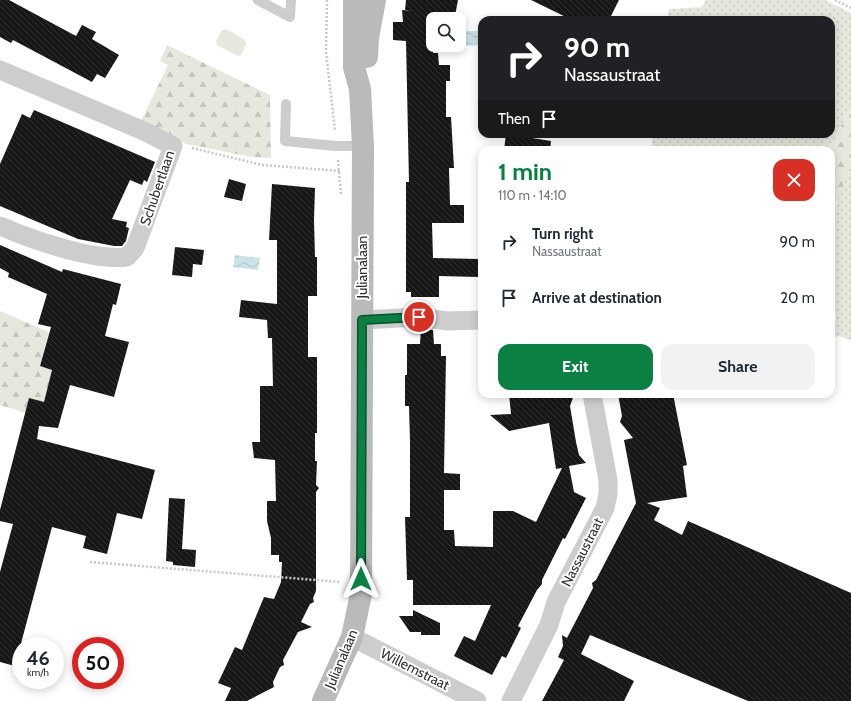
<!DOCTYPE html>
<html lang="en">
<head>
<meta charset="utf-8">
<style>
	body { margin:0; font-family:Cabin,sans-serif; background:#f2f2f3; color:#1f2937; height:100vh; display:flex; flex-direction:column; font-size:15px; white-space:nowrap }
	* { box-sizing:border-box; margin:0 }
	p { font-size:13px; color:#747a83 }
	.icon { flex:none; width:22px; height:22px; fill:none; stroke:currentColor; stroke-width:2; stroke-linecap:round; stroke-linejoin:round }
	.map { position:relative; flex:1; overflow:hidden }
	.side { position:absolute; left:478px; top:146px; width:357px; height:252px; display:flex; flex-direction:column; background:#fff; border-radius:12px; box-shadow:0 2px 10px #0003 }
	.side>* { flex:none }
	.banner { position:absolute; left:478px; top:16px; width:357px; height:122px; border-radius:12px; box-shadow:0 2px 10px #0003; background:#202124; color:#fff; overflow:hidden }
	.controls { position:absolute; left:426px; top:12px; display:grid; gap:8px }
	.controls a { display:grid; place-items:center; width:40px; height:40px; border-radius:8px; background:#fff; box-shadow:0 2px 10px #0003; font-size:20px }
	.speed { position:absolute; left:12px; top:637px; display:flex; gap:8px; font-size:20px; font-weight:700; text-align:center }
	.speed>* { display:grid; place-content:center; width:52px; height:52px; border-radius:50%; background:#fff; box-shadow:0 2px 10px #0003; line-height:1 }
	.speed small { font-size:10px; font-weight:400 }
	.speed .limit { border:6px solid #d22; background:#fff; color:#111 }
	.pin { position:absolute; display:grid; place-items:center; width:34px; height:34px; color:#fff; margin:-17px; border:2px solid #fff; border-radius:50%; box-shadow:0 1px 4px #0007 }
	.me { position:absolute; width:44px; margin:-22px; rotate:0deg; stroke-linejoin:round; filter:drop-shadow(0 0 3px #0008) }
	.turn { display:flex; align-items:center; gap:14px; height:84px; padding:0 20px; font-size:18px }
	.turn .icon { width:52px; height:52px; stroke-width:2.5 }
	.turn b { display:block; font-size:28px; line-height:34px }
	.then { display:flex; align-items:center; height:38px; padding:0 20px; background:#0003; gap:8px; font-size:15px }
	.round { display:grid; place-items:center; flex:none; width:42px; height:42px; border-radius:12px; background:#f2f2f3 }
	.summary { display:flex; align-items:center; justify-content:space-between; height:68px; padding:0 20px }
	h1 { font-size:24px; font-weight:700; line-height:30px; color:#0b8043 }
	.primary-button { display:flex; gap:8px; margin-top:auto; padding:8px 20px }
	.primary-button a { flex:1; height:46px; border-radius:12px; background:#0b8043; color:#fff; font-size:16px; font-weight:700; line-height:46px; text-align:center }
	.primary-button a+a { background:#f2f2f3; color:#1f2937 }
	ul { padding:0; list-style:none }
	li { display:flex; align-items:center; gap:12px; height:56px; padding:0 20px }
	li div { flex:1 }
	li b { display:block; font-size:15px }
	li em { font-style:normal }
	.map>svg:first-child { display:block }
	.grass { fill:url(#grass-dots) }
	.forest { fill:url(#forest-firs) }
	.pitch { fill:#e5e8dc }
	.water { fill:url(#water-waves) }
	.building { fill:url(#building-back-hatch) }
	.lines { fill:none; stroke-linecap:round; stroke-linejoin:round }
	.path { stroke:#c7c7c7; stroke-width:2.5; stroke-dasharray:2 2; stroke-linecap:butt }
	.service { stroke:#cdcdcd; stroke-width:10 }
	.minor { stroke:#cdcdcd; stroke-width:19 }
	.secondary { stroke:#bababa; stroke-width:22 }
	.route-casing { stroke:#07532c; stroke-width:10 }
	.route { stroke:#0b8043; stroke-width:7 }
	.labels { text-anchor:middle; stroke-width:4; stroke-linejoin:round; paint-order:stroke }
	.street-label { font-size:14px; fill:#303030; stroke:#fff }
</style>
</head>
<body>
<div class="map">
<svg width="851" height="701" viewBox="0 0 851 701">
	<defs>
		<pattern id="grass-dots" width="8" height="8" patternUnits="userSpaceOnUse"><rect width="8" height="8" fill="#e5e8dc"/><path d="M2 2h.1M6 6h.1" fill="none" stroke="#c5c7bd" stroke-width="1.8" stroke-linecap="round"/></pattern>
		<pattern id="forest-firs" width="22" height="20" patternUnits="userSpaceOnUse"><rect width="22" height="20" fill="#e5e8dc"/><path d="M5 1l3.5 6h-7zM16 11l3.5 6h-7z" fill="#c5c7bd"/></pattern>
		<pattern id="water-waves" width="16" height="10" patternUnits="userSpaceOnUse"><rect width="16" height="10" fill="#cbe2e6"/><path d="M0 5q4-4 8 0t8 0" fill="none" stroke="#afc2c6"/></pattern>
		<pattern id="building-back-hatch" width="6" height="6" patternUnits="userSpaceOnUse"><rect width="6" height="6" fill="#171717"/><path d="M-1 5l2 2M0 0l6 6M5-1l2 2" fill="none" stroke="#303030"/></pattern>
	</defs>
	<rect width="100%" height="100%" fill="#fff"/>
	<g class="grass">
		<polygon points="706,0 825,0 851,13 851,106 829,150 651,150 653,134 831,134 831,20 667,20 669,9 702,7"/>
		<path d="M851,165V341L840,336L833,337L831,336V323L836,321L831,273V239C841,228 834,216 837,203C839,190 845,177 851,165Z"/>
	</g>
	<g class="forest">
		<polygon points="167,45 270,95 271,158 252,157 186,144 141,121 168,65 160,61"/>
		<polygon points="851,106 851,165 836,203 837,225 835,234 831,239 831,150 829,150"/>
		<polygon points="0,311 49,332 40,366 52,370 45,402 26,413 0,405"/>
	</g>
	<polygon class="pitch" points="226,29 245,40 246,44 241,55 238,56 217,45 216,41 222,30"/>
	<g class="water">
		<polygon points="461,31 482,31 482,45 462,46"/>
		<polygon points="235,255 260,258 258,270 233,267"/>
	</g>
	<g class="building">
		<polygon points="0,0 9,0 76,36 82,25 96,32 92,39 119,55 105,78 97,74 92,82 13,40 11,43 0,37"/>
		<polygon points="406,0 458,0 455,16 433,13 433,53 438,53 439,65 450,65 450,81 446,81 446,117 451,117 454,168 449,168 450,205 464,205 464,223 432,223 433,258 479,259 478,277 439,276 439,297 411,297 411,292 406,292 406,182 409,182 406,41 393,40 393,22 403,22 402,10 413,11 405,10"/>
		<polygon points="531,0 619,0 609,20 572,20"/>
		<polygon points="34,110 155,162 147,182 144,180 142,185 130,180 112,219 127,222 126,227 129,228 126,241 122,246 114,246 78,239 0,206 0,164 22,114 30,118"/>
		<polygon points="506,134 551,141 550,150 504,150"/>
		<polygon points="229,179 246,184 242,201 224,197"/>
		<polygon points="272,184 315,188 314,220 315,257 317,257 317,296 308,296 308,357 317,357 317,433 315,433 315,461 317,461 316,485 319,488 316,492 316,591 313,598 314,602 310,604 301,622 312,627 298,632 283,660 284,665 280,667 273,682 274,687 247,701 225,701 231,688 218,683 235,647 242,650 264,597 274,599 281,582 282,562 279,562 279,555 271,555 271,538 267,521 267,501 276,501 275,460 254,458 252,442 260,442 260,386 273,386 272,338 268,338 267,320 239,317 241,300 277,304 277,240 269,240"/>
		<polygon points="0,245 62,272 63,269 121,284 116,305 113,304 105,336 129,342 114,397 70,385 58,428 39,426 37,439 155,470 142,519 117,513 107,554 83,548 86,536 52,527 15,666 0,662 0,572 13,524 0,521 0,510 29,398 44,402 52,370 40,366 51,327 38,324 47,294 8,277 9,273 0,268"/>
		<polygon points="175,247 204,250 202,265 193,264 192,277 172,275"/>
		<polygon points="421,328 433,330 434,344 441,344 441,356 446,356 444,473 460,474 460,490 444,490 444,530 454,530 455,546 493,547 493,511 513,511 536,522 562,468 556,469 549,423 509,431 490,415 511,414 509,394 562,394 563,398 574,395 570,406 576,442 579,455 586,463 569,466 574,492 586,498 565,539 563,538 542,580 542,584 537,590 518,626 521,628 506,658 502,656 492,675 454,656 464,636 475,641 491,605 413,605 413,580 407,580 405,517 410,517 410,441 409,406 405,406 405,375 407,375 407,344 420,344"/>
		<polygon points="618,394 673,394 687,465 683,466 687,497 647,503 660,508 654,520 682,535 688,521 851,593 851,701 748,701 590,635 581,654 634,681 624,701 542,701 564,660 558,657 563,646 562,635 567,638 593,588 592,583 596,580 636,503 624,440 633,438 620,422 622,416"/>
		<polygon points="169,498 185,499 182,549 196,550 195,567 173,565 173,562 166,561"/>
		<polygon points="413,610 440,623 440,635 421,635 421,632 410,632 399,616 413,616"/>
	</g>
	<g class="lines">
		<g class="path">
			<polyline points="327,0 326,51 335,131"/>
			<polyline points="835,0 851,8"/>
			<polyline points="192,148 262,165 340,171"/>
			<polyline points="338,160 341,195"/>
			<polyline points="90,562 341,582"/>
		</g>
		<g class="service">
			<polyline points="258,0 290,17 291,0"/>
			<polyline points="286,104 285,141 336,146 363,146"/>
		</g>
		<g class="minor">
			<path d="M0,70L146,132L173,146L135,248L127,257C93,261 32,240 0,226"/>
			<polyline points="361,320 419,317 447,321 482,320"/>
			<polyline points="352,637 477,701"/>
			<polyline points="511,701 549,625 556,602 605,508 608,494 608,480 592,394"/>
		</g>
		<g class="secondary">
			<polyline points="367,57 368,38 375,0"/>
			<polyline points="323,701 352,637 361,594 363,146 360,89 354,67 354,0"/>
		</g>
	</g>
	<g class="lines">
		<defs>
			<polyline id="route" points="361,579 362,320 419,317"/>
		</defs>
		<use href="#route" class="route-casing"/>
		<use href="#route" class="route"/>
	</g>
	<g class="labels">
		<g class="street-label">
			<text transform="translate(157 188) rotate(-71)" y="5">Schubertlaan</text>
			<text transform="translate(362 267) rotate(-90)" y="5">Julianalaan</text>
			<text transform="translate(582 552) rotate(-63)" y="5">Nassaustraat</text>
			<text transform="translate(341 659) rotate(-67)" y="5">Julianalaan</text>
			<text transform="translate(415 669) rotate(27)" y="5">Willemstraat</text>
		</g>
	</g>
</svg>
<div class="controls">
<a><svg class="icon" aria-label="search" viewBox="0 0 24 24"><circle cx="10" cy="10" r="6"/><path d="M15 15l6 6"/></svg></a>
</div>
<div class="speed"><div>46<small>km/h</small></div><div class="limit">50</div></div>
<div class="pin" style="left:419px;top:317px;background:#d93025"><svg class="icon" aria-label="arrive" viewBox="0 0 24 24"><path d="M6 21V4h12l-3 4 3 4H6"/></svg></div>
<svg class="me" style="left:361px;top:579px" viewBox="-20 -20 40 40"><path d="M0-17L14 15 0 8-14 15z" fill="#0b8043" stroke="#fff" stroke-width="4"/></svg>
<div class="banner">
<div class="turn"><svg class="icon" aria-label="right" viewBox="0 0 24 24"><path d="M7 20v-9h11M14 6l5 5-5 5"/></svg><div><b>90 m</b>Nassaustraat</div></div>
<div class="then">Then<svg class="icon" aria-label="arrive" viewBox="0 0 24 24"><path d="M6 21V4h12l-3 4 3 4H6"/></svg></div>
</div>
<section class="side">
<div class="summary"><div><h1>1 min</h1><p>110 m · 14:10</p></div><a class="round" style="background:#d93025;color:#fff"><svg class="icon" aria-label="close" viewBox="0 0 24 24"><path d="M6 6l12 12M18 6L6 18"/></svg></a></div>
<ul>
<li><svg class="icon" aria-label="right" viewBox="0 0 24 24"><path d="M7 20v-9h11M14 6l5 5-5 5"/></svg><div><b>Turn right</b><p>Nassaustraat</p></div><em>90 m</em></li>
<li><svg class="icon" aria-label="arrive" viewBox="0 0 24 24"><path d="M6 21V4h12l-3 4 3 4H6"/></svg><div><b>Arrive at destination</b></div><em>20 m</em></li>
</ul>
<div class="primary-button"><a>Exit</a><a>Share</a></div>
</section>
</div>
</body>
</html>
